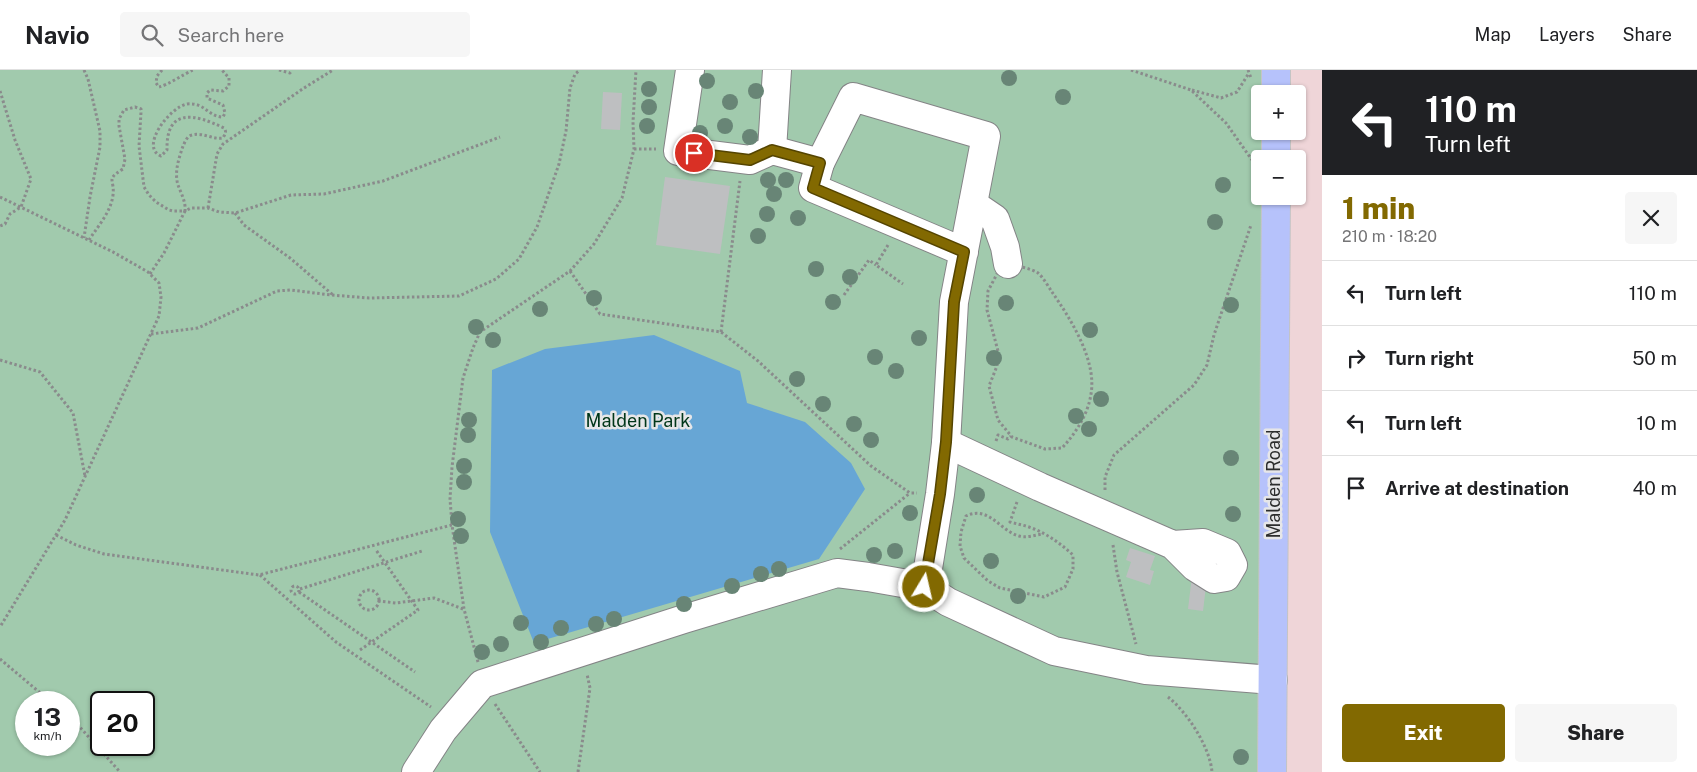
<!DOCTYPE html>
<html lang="en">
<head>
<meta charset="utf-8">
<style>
	body { margin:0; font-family:"Public Sans",sans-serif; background:#f6f6f6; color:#202124; height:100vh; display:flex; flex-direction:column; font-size:19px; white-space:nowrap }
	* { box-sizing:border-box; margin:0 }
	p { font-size:16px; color:#757577 }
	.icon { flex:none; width:28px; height:28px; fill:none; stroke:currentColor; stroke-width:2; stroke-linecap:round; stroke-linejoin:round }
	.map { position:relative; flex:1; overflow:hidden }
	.drawer { display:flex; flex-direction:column; background:#fff; width:375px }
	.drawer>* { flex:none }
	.banner { background:#202124; color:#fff; overflow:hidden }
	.fabs { position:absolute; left:1251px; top:15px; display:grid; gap:10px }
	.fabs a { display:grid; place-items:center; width:55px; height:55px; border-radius:5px; background:#fff; box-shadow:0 1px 4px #0004; font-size:25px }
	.speed { position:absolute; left:15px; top:621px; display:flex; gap:10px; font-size:25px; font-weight:700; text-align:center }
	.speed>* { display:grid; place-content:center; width:65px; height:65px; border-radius:50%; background:#fff; box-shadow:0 1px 4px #0004; line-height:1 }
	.speed small { font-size:12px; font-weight:400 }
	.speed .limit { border:2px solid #111; border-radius:8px; background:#fff; color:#111 }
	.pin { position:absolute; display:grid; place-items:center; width:42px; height:42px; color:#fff; margin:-21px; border:2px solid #fff; border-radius:50%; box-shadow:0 1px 5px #0007 }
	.me { position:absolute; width:55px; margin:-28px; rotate:9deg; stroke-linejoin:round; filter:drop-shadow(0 0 4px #0008) }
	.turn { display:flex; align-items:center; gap:18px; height:105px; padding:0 20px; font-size:22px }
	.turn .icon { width:65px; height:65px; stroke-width:2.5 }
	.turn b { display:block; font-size:35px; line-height:42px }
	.round { display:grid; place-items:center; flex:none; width:52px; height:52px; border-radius:5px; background:#f6f6f6 }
	.overview { display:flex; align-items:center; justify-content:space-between; height:85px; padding:0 20px }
	h1 { font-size:30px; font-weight:800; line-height:38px; color:#826901 }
	.primary-button { display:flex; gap:10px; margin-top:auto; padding:10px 20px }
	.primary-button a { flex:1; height:58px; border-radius:5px; background:#826901; color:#fff; font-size:20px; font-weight:800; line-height:58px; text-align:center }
	.primary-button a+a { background:#f6f6f6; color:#202124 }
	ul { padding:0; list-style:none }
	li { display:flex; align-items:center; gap:15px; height:65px; padding:0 20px; border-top:1px solid #e0e0e0 }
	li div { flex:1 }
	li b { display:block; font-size:19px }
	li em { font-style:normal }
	header { display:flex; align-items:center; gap:30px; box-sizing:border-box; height:70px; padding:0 25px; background:#fff; border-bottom:1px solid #e0e0e0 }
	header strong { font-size:24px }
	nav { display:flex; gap:28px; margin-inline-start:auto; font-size:18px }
	.search { width:350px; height:45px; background:#f6f6f6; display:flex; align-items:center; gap:12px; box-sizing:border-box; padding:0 18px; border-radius:5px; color:#757577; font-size:19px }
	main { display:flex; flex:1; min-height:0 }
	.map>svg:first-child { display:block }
	.industrial { fill:#efd5d8 }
	.green { fill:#a1caad; fill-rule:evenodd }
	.water { fill:#67a6d5 }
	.building { fill:#bebfc1 }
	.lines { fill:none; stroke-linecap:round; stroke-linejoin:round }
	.minor-casing { stroke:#848486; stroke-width:30 }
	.major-casing { stroke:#c4c4c4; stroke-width:30 }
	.path { stroke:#8a8b8c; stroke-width:3; stroke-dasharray:2.5 2.5; stroke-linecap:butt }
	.minor { stroke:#fff; stroke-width:28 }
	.major { stroke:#b6c2fb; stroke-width:28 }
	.tree { fill:#688576 }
	.route-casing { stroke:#544401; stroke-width:12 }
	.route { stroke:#826901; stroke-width:9 }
	.labels { text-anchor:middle; stroke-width:5; stroke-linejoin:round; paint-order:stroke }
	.park-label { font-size:18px; fill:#003619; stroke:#e6e6e8 }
	.street-label { font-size:18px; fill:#2c2d2d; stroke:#e6e6e8 }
</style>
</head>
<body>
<header>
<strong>Navio</strong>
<div class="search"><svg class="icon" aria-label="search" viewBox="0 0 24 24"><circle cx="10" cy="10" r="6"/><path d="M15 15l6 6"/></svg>Search here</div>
<nav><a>Map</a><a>Layers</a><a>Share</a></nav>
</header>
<main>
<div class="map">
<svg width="1322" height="702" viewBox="0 0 1322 702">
	<rect width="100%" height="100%" fill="#e6e6e8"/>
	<polygon class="industrial" points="1275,0 1322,0 1322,702 1270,702 1274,126 1298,126 1298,89 1275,89 1275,61 1298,61 1298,24 1275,24"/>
	<path class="green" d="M0,0H1275V24H1260V61H1275V89H1260V126H1274L1270,702H0ZM26,632H69V675H26ZM101,632H144V675H101Z"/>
	<polygon class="water" points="654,265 740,301 747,333 805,352 851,393 865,419 819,489 534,573 490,462 492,300 545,279"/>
	<g class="building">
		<polygon points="603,22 622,23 620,60 601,59"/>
		<polygon points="665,107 730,116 720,184 656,175"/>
		<polygon points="1130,478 1155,486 1150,500 1154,501 1150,515 1126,507 1131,492 1126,490"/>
		<polygon points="1192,506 1207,508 1203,541 1188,539"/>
	</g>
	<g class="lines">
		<defs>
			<g id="minor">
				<polyline points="690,0 678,81 750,90 772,80 820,93"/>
				<polyline points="772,80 777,0"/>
				<polyline points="973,134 995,149 1005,177 1008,194"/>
				<polyline points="946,373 1040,417 1173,475 1195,497 1214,509 1226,507 1233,495 1227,483 1203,473 1173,475"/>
				<polyline points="925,517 940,424 946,373 954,232 986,66 853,27 820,93 813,118 964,182"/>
				<polyline points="416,702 443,660 482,614 684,549 837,503 868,507 925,517 948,532 1054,581 1146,600 1273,610"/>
			</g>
			<g id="major">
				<polyline points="1276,24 1276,0"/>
				<polyline points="1276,89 1276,61"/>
				<polyline points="1272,702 1276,126"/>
			</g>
		</defs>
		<use href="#minor" class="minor-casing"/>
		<use href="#major" class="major-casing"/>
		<g class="path">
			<polyline points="84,0 88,9 100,61 100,77 90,127 84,168"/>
			<path d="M162,0L157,6L156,13L159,17C168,15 184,4 193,0"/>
			<polyline points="279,0 290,3 292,0"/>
			<polyline points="1131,0 1191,20 1226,53 1252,90"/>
			<polyline points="1248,0 1251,8"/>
			<polyline points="1192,20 1221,28 1237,22 1249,3"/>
			<polyline points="0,21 15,70 31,109 21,137 10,144 5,154 0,156"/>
			<polyline points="634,79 656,79"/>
			<polyline points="0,127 113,182 148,202 159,213 161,227 159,246 65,450 0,557"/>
			<polyline points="208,138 217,84 223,74 304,18 333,0"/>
			<polyline points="235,143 244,155 290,188 333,225"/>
			<path d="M89,170C98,156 111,142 113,125C115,109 105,110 123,99L125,89L119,56V49L124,40L135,37L141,39V42L139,76L144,117L149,125L156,132L169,140L173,141H185C186,132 181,123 178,115C174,102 179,88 183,76C185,72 187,66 192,65C203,62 213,70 223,68C225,64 227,62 224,58C195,44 166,37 167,80L161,86C139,77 170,37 187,34C205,32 208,47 223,47L225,43L223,35L207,28V23L210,20L223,21L229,16V8L222,0"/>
			<polyline points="888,175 876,195 903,214"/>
			<path d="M1008,194C1017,196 1030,198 1038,203C1043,207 1048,216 1052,222C1070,248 1097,290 1091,324C1088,344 1076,363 1062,378L1045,379L1012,367L998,350L989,316L997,296L998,281L987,240L988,221L998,202Z"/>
			<polyline points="570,201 600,244 721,262 758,291 871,396 910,423 917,423"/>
			<polyline points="150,204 164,183 185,141 191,138 208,138 219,142 235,143 291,125 324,124 383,111 500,67"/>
			<polyline points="844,225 869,190 876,195"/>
			<polyline points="721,262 740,111"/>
			<polyline points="151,264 198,258 277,221 291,220 331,225 369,228 459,226 496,209 519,189 537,157 559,94 566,61 570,18 575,4 580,0"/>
			<polyline points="0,290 40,302 73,343 85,406"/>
			<polyline points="996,371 998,365 1008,369 1011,366"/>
			<polyline points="1105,420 1105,407 1114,385 1194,315 1207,295 1214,265 1251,155"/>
			<path d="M1017,432L1010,452C1017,454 1023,455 1029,457C1046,463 1060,473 1073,485V499L1065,517L1044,527L1000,518L988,511L964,488L960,476L961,462L966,446C989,435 1000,461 1019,466C1027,468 1035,465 1043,464"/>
			<polyline points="56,465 76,475 104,484 259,505 452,455"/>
			<polyline points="1113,475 1117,502 1136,574"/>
			<polyline points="840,479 910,423"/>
			<polyline points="260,505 336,572 431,637"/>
			<circle cx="295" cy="520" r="4"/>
			<polyline points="300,519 422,481"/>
			<circle cx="369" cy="530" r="10"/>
			<polyline points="299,522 415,602"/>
			<polyline points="378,531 396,533 434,528 463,539"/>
			<polyline points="360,580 418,540 376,480"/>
			<polyline points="0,589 51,632"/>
			<polyline points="478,592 464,539 452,455 450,429 452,397 463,308 473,278 480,262 570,201 594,174 622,128 634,79 633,52 636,0"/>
			<path d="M1168,627C1187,642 1210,677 1212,702"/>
			<polyline points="495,634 540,702"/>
			<polyline points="69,648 78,655 120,702"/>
			<polyline points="578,702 590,618 587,604"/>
		</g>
		<use href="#minor" class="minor"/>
		<use href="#major" class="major"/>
	</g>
	<g class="tree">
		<circle cx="1009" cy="8" r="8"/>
		<circle cx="707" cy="11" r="8"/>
		<circle cx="649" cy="19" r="8"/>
		<circle cx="756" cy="21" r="8"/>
		<circle cx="1063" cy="27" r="8"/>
		<circle cx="730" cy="32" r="8"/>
		<circle cx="649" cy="37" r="8"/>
		<circle cx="647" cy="56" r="8"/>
		<circle cx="725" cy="56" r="8"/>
		<circle cx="700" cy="63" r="8"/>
		<circle cx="750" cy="67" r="8"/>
		<circle cx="768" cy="110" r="8"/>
		<circle cx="786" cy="110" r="8"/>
		<circle cx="1223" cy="115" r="8"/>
		<circle cx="774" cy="124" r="8"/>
		<circle cx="767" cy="144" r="8"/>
		<circle cx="798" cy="148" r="8"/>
		<circle cx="1215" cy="152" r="8"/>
		<circle cx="758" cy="166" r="8"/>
		<circle cx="816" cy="199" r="8"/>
		<circle cx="850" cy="207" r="8"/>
		<circle cx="594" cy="228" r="8"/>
		<circle cx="833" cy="232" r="8"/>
		<circle cx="1006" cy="233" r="8"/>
		<circle cx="1231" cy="235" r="8"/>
		<circle cx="540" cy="239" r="8"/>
		<circle cx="476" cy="257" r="8"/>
		<circle cx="1090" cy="260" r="8"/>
		<circle cx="919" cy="268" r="8"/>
		<circle cx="493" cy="270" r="8"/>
		<circle cx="875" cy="287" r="8"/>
		<circle cx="994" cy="288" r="8"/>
		<circle cx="896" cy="301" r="8"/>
		<circle cx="797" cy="309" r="8"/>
		<circle cx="1101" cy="329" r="8"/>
		<circle cx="823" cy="334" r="8"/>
		<circle cx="1076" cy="346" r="8"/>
		<circle cx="469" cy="350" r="8"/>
		<circle cx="854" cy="354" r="8"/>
		<circle cx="1089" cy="359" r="8"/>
		<circle cx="468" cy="365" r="8"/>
		<circle cx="871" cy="370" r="8"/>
		<circle cx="1231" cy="388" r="8"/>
		<circle cx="464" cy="396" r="8"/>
		<circle cx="464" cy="412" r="8"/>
		<circle cx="977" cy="425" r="8"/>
		<circle cx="910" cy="443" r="8"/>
		<circle cx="1233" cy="444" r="8"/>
		<circle cx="458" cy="449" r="8"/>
		<circle cx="461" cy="466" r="8"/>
		<circle cx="895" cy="481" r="8"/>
		<circle cx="874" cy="485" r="8"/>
		<circle cx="991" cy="491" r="8"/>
		<circle cx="779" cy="499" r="8"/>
		<circle cx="761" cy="504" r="8"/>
		<circle cx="732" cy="516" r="8"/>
		<circle cx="1018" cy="526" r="8"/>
		<circle cx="684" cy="534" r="8"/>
		<circle cx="614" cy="549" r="8"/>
		<circle cx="521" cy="553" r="8"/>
		<circle cx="596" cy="554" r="8"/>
		<circle cx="561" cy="558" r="8"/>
		<circle cx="541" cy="572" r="8"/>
		<circle cx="501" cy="574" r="8"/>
		<circle cx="482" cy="582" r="8"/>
		<circle cx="1241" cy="687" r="8"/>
	</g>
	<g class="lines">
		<defs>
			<polyline id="route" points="694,83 750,90 772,80 820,93 813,118 964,182 954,232 946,372 940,424 924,517"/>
		</defs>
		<use href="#route" class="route-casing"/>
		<use href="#route" class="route"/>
	</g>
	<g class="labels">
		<g class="park-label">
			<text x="638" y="357">Malden Park</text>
		</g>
		<g class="street-label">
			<text transform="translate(1274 414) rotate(-90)" y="6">Malden Road</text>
		</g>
	</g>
</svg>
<div class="fabs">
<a>+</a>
<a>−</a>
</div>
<div class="speed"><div>13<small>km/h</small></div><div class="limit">20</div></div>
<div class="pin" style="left:694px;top:83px;background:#d93025"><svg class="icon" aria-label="arrive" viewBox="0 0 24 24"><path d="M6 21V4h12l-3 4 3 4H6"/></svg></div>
<svg class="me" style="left:924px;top:517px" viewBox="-20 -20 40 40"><circle r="17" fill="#826901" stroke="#fff" stroke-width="3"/><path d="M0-11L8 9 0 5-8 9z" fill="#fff"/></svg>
</div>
<section class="drawer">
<div class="banner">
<div class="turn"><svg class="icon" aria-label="left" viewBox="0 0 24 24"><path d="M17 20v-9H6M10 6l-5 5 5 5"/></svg><div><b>110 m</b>Turn left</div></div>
</div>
<div class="overview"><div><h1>1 min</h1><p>210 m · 18:20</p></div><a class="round"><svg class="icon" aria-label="close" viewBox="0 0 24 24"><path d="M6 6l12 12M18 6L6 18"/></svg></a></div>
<ul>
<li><svg class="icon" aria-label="left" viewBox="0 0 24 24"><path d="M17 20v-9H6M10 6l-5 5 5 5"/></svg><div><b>Turn left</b></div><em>110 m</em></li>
<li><svg class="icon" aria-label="right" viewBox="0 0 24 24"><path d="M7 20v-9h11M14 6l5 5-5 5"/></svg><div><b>Turn right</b></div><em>50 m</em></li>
<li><svg class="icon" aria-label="left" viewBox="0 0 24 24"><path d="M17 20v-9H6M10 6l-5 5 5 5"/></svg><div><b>Turn left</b></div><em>10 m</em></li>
<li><svg class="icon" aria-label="arrive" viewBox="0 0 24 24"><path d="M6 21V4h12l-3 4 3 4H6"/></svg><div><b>Arrive at destination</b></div><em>40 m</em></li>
</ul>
<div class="primary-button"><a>Exit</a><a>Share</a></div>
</section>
</main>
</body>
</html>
